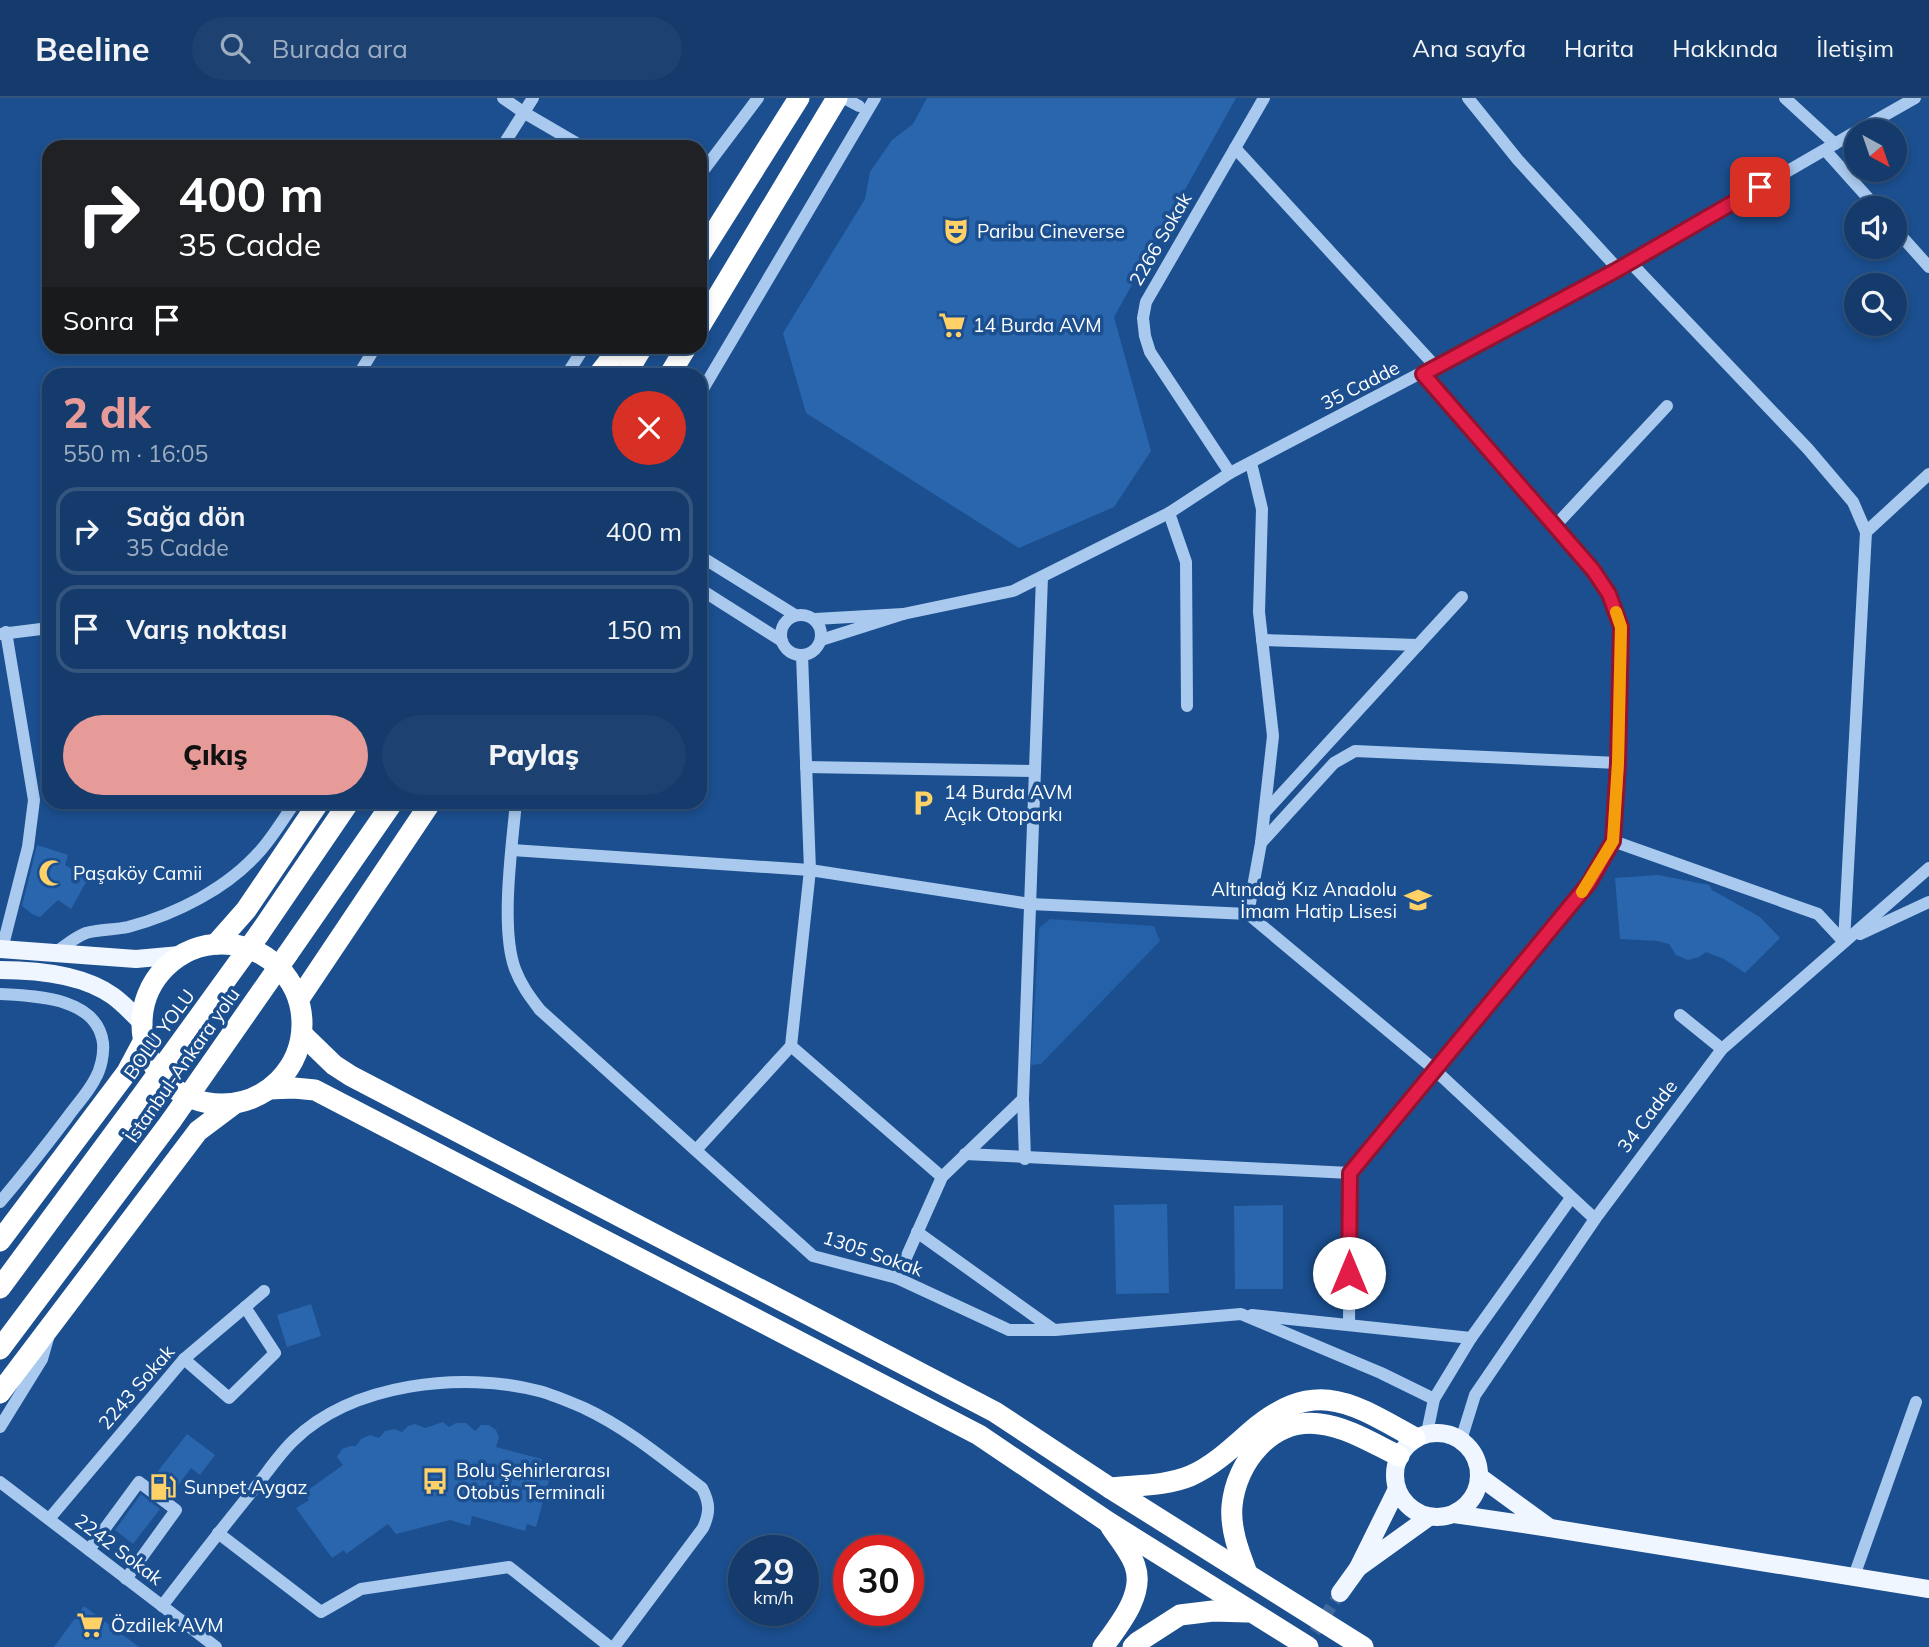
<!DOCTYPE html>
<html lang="tr">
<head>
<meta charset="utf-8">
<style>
	body { margin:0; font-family:Mulish,sans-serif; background:#1d4271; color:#f1f3f6; height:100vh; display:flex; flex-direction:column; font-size:26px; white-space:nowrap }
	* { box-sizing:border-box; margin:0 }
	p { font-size:23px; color:#9dadc1 }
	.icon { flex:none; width:38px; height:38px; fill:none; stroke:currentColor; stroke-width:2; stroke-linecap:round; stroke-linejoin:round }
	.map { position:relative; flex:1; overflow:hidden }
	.details { position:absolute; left:42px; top:270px; width:665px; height:441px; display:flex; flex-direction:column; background:#143b6b; border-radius:21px; box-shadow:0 4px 10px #0003,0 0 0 2px #33557e }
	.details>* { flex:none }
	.top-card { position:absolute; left:42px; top:42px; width:665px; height:214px; border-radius:21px; box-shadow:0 4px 10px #0003,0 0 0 2px #33557e; background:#202124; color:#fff; overflow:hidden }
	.needle { width:46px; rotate:140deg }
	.buttons { position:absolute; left:1844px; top:21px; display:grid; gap:14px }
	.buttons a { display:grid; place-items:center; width:63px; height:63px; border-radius:50%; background:#143b6b; box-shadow:0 4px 10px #0003,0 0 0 2px #33557e; font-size:35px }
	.speed { position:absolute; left:728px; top:1437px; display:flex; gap:14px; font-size:35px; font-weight:700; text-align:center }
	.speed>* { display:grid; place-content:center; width:91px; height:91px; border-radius:50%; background:#143b6b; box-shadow:0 4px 10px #0003,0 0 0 2px #33557e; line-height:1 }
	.speed small { font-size:18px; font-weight:400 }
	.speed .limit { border:10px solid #d22; background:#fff; color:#111 }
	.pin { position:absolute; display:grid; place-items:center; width:60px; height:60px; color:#fff; margin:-30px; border-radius:14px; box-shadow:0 4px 10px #0006 }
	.me { position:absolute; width:77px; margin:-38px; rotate:0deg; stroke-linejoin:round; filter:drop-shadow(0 0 5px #0008) }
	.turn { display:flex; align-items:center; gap:24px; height:147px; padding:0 21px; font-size:32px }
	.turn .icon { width:91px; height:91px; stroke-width:2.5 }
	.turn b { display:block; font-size:49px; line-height:60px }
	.then { display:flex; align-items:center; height:66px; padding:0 21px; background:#0003; gap:14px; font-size:26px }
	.round { display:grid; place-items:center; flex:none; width:74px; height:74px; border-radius:37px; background:#1d4271 }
	.overview { display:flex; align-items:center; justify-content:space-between; height:119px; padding:0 21px }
	h1 { font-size:42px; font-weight:800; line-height:52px; color:#e69b98 }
	.button { display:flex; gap:14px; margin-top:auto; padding:14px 21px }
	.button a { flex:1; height:80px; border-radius:42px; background:#e69b98; color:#111; font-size:28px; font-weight:800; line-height:80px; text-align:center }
	.button a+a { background:#1d4271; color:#f1f3f6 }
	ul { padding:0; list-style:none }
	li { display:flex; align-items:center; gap:21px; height:88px; margin:0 14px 10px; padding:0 7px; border:4px solid #33557e; border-radius:21px }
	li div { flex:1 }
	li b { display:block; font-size:26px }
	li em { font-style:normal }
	header { display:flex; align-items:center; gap:42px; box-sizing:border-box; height:98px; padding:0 35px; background:#143b6b; border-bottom:2px solid #33557e }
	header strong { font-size:33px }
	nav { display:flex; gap:38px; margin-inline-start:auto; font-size:24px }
	.search { width:490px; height:63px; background:#1d4271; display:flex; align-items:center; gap:18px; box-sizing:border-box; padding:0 24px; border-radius:38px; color:#9dadc1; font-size:26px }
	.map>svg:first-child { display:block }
	.green { fill:#2461a8 }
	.building { fill:#2a66ad }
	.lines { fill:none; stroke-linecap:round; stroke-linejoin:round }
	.minor-tunnel { stroke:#3d69a0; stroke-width:12; stroke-dasharray:12 6; stroke-linecap:butt }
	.minor { stroke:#a9c9ee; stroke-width:12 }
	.major { stroke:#f0f6ff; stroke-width:18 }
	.highway { stroke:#fff; stroke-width:21 }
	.highway-bridge { stroke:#fff; stroke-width:21 }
	.route-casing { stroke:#92132f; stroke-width:18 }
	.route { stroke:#e11d48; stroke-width:12 }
	.slow { stroke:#f59e0b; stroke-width:12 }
	.labels { text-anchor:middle; stroke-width:7; stroke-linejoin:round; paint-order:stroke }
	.poi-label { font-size:19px; fill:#fff; stroke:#1b4f8f; text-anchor:start }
	.street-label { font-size:19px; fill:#fff; stroke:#1b4f8f }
</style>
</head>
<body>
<header>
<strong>Beeline</strong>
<div class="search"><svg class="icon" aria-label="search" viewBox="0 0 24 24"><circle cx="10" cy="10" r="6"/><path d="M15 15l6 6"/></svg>Burada ara</div>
<nav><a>Ana sayfa</a><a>Harita</a><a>Hakkında</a><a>İletişim</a></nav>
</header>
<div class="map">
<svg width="1929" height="1549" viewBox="0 0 1929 1549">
	<rect width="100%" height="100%" fill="#1b4f8f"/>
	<polygon class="green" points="1050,821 1154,828 1160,843 1041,966 1031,967 1039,830"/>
	<g class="building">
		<polygon points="927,0 1236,0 1114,219 1151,353 1114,409 1019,450 806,315 783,235 865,101 870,74 892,42 913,26"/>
		<polygon points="37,747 68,757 65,767 88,781 71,811 58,802 40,819 32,816 22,808"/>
		<polygon points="1658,777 1709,787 1712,792 1760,819 1780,840 1745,875 1724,861 1706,854 1699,859 1688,862 1676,857 1669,846 1657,843 1620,841 1615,780"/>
		<polygon points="1167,1106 1169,1195 1116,1196 1114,1107"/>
		<polygon points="1283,1107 1283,1191 1235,1191 1234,1108"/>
		<polygon points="311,1206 321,1238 287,1249 277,1217"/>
		<polygon points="443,1324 449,1329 456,1325 466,1325 475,1333 481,1327 489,1327 496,1332 499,1339 496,1349 542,1361 540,1368 552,1371 536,1429 527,1426 525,1433 472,1418 470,1428 450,1422 396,1436 388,1426 346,1456 344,1452 332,1460 296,1410 309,1402 304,1395 343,1367 337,1359 342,1351 350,1348 356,1348 361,1341 370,1337 379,1340 385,1333 394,1331 402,1334 408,1328 415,1326 425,1330"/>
		<polygon points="187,1336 215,1357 200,1377 191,1370 171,1397 151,1382"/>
		<polygon points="141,1396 160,1411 133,1446 115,1432"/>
		<polygon points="84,1508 139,1549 54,1549"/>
	</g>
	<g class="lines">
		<polyline class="minor-tunnel" points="1305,1549 1340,1495"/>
		<g class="minor">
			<polyline points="503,0 523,14 583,49"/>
			<polyline points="844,0 859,8"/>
			<polyline points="1468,0 1518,62 1618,171"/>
			<polyline points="1785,0 1835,46"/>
			<polyline points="1857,33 1915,0"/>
			<polyline points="502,49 533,0"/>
			<polyline points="1235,50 1436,269"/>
			<polyline points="1825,52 1877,110"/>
			<polyline points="700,77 758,0"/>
			<polyline points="1895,131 1929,169"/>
			<polyline points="1630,164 1808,351 1853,404 1866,434 1844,844"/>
			<polyline points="359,276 376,248"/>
			<polyline points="567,276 585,248"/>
			<polyline points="700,296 875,0"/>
			<polyline points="1230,375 1150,254 1145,238 1143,220 1146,204 1264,0"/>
			<polyline points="1169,415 1186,464 1187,608"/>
			<polyline points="1555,428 1667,308"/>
			<polyline points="1866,434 1929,376"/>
			<polyline points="700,458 795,517"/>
			<polyline points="700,491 782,543"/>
			<polyline points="903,516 1013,493 1169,415 1230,375 1615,173 1857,33"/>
			<circle cx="801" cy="537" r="20"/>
			<polyline points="815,521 903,516 821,542"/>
			<polyline points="1,536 49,530"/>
			<polyline points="1262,542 1418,547"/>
			<polyline points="806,669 1035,673"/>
			<path d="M516,704C512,748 500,830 515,871C521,887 530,899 540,912L813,1158L897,1180L1009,1232H1055L1241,1216L1381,1275L1434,1301"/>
			<polyline points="1265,714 1462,499"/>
			<polyline points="1613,743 1818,816 1844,844"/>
			<polyline points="1261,745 1334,665 1355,653 1618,665"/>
			<polyline points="512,752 810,772 1030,806 1248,816 1435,972 1595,1121"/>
			<polyline points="1248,816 1261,745 1273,638 1259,514 1262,411 1251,365"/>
			<polyline points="1860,836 1929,804"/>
			<polyline points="2,851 28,749 34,702 6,534"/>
			<path d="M54,855C64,849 75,839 86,835C99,831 115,832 128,829C177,816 228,790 261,752C274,737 284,720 295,704"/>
			<path d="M0,896C35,898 97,899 103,945C104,956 101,971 95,981C88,995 76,1007 67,1020C45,1049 23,1077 0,1104"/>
			<polyline points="1680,917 1722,951"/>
			<polyline points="791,948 942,1079"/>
			<polyline points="696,1052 791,948 810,772 802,557"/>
			<polyline points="965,1056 1350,1075 1589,785 1613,743 1618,665 1621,529 1609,496 1593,472 1423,276"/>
			<polyline points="1025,1061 1023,1001 1042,479"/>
			<polyline points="917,1134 1054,1232"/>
			<polyline points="897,1180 942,1079 1023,1001"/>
			<polyline points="1252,1217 1471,1240"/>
			<polyline points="1349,1226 1350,1075"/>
			<polyline points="184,1261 229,1300 275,1255 245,1209"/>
			<polyline points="0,1329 42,1261 48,1240"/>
			<polyline points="1427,1335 1434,1301 1471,1240 1571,1100"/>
			<polyline points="1461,1342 1475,1297 1595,1121 1722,951 1929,770"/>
			<polyline points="0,1384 216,1549"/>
			<polyline points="49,1421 184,1261 264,1193"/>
			<polyline points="218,1435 321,1514 361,1491 509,1469 610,1549"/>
			<polyline points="89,1452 139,1384 176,1412 126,1481"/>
			<polyline points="1853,1481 1916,1304"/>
			<path d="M162,1508C192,1469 222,1430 254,1391C267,1375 279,1356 294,1342C353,1285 462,1273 539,1293C554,1297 570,1304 584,1310C627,1330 665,1362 702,1390C710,1405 710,1415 703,1430L614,1549"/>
		</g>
		<g class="major">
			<polyline points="0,851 136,861 180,857"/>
			<path d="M0,872C37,872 82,876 113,898C124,906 133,916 142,925"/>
			<circle cx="1437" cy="1377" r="42"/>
			<polyline points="1397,1391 1358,1470 1429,1419"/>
			<polyline points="1454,1416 1550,1430 1480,1379"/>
			<polyline points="1550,1430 1929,1491"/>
			<polyline points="1340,1495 1358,1470"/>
		</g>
		<g class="highway">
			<polyline points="700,157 799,0"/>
			<polyline points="700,228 837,0"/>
			<polyline points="599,276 621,248"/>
			<polyline points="626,276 643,248"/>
			<polyline points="670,276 687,248"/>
			<polyline points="259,836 349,704"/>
			<circle cx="222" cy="926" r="80"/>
			<polyline points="216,846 246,812 319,704"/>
			<polyline points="287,857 393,704"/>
			<polyline points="299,901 431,704"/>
			<polyline points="303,937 334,967 351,978 995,1314 1110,1390 1363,1549"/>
			<polyline points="269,991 294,990 315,992 979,1337 1108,1424 1308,1549"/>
			<polyline points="0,1143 127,974 143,944"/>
			<polyline points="0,1190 138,1003"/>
			<polyline points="0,1251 171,1023"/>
			<polyline points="0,1295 198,1033 234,1006"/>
			<path d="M1110,1390C1136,1387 1166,1388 1190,1378C1213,1368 1232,1350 1250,1334C1315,1278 1352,1305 1415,1340"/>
			<path d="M1247,1475C1239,1454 1230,1431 1232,1408C1236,1364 1272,1319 1320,1326C1347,1329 1374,1346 1399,1358"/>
			<path d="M1103,1549C1119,1527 1145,1496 1135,1468C1131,1455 1119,1441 1111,1429"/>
			<polyline points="1133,1549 1138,1544 1180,1517 1213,1513 1247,1514"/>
		</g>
		<g class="highway-bridge">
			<polyline points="138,1003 259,836"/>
			<polyline points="171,1023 287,857"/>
		</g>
	</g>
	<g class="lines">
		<defs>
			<polyline id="route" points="1349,1175 1350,1075 1589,785 1613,743 1618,665 1621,529 1609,496 1593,472 1423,276 1615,173 1760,89"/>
		</defs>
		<use href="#route" class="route-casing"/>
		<use href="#route" class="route"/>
		<polyline class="slow" points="1582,794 1613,743 1618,665 1621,529 1616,514"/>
	</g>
	<defs>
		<symbol id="theatre-bare" viewBox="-9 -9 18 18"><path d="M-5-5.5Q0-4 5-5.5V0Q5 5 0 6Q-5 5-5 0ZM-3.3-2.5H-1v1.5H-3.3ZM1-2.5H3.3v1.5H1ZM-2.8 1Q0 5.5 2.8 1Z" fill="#ffd166" stroke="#1b4f8f" stroke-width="2.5" paint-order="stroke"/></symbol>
		<symbol id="supermarket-bare" viewBox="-9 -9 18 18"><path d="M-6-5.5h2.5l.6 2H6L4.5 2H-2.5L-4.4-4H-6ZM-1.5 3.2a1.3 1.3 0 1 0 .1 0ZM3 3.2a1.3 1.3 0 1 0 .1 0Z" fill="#ffd166" stroke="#1b4f8f" stroke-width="2.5" paint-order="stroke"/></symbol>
		<symbol id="parking-bare" viewBox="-9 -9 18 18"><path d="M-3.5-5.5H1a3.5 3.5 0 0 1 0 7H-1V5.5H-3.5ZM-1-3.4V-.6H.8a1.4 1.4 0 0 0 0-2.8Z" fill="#ffd166" stroke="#1b4f8f" stroke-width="2.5" paint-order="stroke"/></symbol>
		<symbol id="mosque-bare" viewBox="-9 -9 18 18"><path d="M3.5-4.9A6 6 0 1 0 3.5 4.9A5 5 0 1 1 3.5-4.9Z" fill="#ffd166" stroke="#1b4f8f" stroke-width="2.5" paint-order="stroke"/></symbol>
		<symbol id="school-bare" viewBox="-9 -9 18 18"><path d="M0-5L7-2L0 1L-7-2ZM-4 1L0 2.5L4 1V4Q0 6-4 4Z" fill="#ffd166" stroke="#1b4f8f" stroke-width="2.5" paint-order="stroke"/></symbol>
		<symbol id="bus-bare" viewBox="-9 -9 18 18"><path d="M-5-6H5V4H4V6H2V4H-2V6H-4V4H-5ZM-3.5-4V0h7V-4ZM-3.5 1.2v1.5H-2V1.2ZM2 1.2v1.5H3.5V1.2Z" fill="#ffd166" stroke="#1b4f8f" stroke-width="2.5" paint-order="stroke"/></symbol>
		<symbol id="fuel-bare" viewBox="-9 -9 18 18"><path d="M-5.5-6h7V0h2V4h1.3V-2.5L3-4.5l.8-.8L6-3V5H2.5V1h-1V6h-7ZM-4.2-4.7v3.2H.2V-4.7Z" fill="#ffd166" stroke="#1b4f8f" stroke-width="2.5" paint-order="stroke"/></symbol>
	</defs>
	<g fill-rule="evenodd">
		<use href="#theatre-bare" x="937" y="114" width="38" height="38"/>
		<use href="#supermarket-bare" x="933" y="208" width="38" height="38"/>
		<use href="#parking-bare" x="904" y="686" width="38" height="38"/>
		<use href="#mosque-bare" x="33" y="756" width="38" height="38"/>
		<use href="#school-bare" x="1399" y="783" width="38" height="38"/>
		<use href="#bus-bare" x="416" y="1364" width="38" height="38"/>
		<use href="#fuel-bare" x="144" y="1370" width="38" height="38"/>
		<use href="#supermarket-bare" x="71" y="1508" width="38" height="38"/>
	</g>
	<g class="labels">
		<g class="poi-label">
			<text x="977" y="140">Paribu Cineverse</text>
			<text x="973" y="234">14 Burda AVM</text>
			<text x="944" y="701">14 Burda AVM<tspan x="944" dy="22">Açık Otoparkı</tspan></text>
			<text x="73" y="782">Paşaköy Camii</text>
			<text x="1397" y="798" text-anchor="end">Altındağ Kız Anadolu<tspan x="1397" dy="22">İmam Hatip Lisesi</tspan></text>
			<text x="456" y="1379">Bolu Şehirlerarası<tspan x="456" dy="22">Otobüs Terminali</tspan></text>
			<text x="184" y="1396">Sunpet Aygaz</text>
			<text x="111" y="1534">Özdilek AVM</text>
		</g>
		<g class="street-label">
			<text transform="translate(1160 141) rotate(-60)" y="7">2266 Sokak</text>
			<text transform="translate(1360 287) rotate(-27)" y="7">35 Cadde</text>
			<text transform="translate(159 936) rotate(-54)" y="7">BOLU YOLU</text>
			<text transform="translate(182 967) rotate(-55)" y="7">İstanbul-Ankara yolu</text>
			<text transform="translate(1647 1018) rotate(-53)" y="7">34 Cadde</text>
			<text transform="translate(873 1155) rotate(19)" y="7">1305 Sokak</text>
			<text transform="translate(136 1289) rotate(-49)" y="7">2243 Sokak</text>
			<text transform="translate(119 1451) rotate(37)" y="7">2242 Sokak</text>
		</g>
	</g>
</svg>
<div class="buttons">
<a><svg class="needle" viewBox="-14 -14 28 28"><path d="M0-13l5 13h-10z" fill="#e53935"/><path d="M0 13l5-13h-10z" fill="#9dadc1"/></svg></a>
<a><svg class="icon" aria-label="sound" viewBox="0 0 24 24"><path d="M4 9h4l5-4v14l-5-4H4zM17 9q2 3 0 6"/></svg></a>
<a><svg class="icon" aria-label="search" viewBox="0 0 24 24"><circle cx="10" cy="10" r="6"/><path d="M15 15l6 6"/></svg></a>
</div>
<div class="speed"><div>29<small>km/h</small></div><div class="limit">30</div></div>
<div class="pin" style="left:1760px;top:89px;background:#d93025"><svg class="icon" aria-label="arrive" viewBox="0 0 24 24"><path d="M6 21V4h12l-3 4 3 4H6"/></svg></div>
<svg class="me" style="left:1349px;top:1175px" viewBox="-20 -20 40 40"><circle r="19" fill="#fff"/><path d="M0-13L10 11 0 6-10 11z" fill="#e11d48"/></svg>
<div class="top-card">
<div class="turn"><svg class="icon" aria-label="right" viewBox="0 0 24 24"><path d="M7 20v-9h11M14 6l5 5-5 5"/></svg><div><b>400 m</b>35 Cadde</div></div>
<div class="then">Sonra<svg class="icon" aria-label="arrive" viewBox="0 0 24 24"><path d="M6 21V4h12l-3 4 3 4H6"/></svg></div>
</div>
<section class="details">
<div class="overview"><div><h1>2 dk</h1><p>550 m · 16:05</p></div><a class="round" style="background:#d93025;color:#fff"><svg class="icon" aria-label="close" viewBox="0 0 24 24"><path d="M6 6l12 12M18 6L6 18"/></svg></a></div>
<ul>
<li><svg class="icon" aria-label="right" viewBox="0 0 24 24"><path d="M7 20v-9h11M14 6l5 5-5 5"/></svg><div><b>Sağa dön</b><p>35 Cadde</p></div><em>400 m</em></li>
<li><svg class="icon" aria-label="arrive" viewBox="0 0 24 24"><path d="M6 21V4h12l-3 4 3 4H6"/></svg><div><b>Varış noktası</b></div><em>150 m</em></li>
</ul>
<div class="button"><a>Çıkış</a><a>Paylaş</a></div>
</section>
</div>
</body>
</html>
